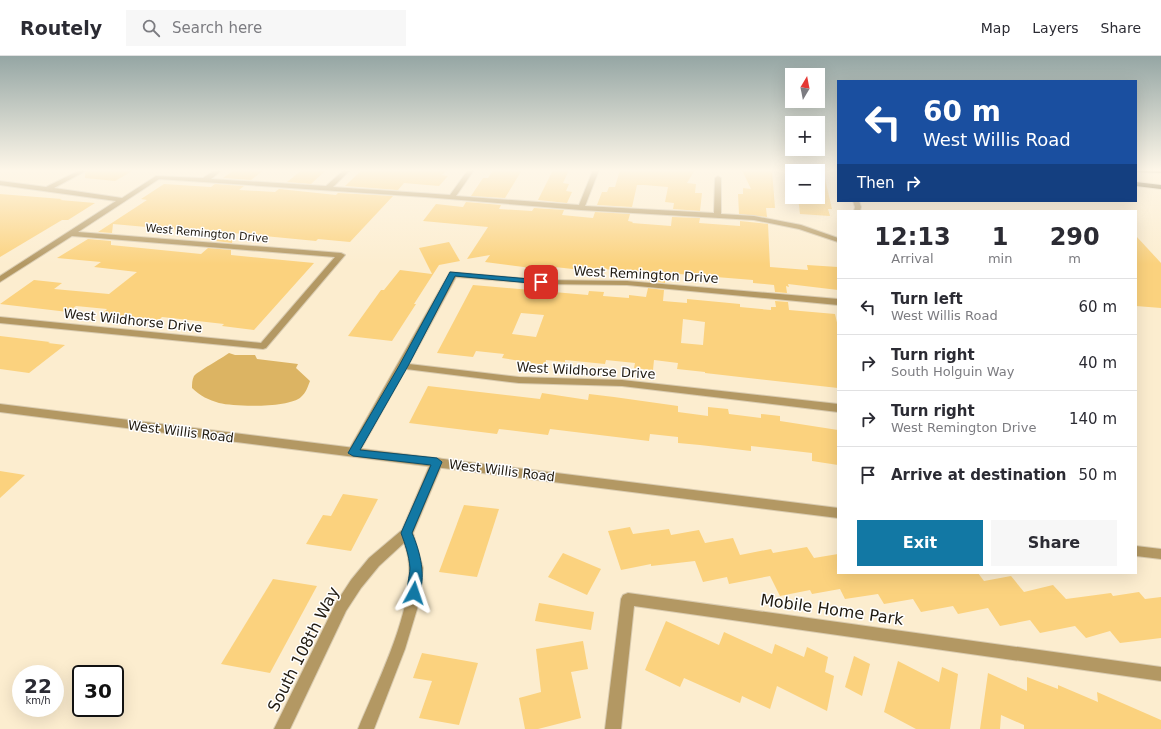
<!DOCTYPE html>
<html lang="en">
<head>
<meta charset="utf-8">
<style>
	body { margin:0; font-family:"DejaVu Sans",sans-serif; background:#f7f7f7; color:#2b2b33; height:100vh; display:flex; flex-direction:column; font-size:15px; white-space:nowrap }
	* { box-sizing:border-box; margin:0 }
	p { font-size:13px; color:#7c7c81 }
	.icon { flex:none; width:22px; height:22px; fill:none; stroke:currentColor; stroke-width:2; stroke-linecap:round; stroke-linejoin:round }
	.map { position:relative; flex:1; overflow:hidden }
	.drawer { position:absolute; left:837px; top:154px; width:300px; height:364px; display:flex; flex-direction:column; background:#fff; border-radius:0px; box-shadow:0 4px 16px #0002 }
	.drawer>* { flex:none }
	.hud { position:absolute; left:837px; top:24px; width:300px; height:122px; border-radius:0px; box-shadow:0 4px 16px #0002; background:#1a4fa0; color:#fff; overflow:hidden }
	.needle { width:26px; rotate:10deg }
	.controls { position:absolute; left:785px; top:12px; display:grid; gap:8px }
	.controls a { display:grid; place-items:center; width:40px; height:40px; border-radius:0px; background:#fff; box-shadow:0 4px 16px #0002; font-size:20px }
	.speed { position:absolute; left:12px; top:609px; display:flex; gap:8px; font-size:20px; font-weight:700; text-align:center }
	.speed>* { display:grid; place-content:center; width:52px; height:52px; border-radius:50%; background:#fff; box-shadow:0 4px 16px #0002; line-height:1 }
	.speed small { font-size:10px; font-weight:400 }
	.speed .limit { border:2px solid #111; border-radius:6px; background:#fff; color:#111 }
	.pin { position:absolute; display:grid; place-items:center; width:34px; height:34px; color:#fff; margin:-17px; border-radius:8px; box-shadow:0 2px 6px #0006 }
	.me { position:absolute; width:44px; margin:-22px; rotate:5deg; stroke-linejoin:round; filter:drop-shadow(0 0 3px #0008) }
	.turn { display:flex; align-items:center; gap:14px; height:84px; padding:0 20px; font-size:18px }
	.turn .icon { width:52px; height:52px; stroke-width:2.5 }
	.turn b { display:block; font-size:28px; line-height:34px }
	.then { display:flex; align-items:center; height:38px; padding:0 20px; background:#0003; gap:8px; font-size:15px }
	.eta { display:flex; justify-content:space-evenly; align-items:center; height:68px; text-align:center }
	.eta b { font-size:24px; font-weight:800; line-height:28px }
	.action { display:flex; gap:8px; margin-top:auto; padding:8px 20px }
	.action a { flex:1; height:46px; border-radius:0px; background:#1278a4; color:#fff; font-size:16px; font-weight:800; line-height:46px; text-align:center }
	.action a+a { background:#f7f7f7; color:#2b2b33 }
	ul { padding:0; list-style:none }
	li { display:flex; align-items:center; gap:12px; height:56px; padding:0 20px; border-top:1px solid #e1e1e2 }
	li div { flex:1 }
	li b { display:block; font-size:15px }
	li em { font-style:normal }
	header { display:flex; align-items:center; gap:24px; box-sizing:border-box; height:56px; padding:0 20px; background:#fff; border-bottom:1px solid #e1e1e2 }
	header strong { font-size:19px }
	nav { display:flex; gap:22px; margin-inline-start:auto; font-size:14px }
	.search { width:280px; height:36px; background:#f7f7f7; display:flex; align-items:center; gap:10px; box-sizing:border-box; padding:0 14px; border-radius:0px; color:#7c7c81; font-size:15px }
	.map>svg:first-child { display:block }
	.green { fill:#dcb463 }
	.building { fill:#fbd27e; fill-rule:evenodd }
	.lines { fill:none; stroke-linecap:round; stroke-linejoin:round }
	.minor-casing { stroke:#d9cbb0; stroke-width:2 }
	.tertiary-casing { stroke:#d9cbb0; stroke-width:2 }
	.motorway-casing { stroke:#d9cbb0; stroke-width:2 }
	.minor { fill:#b39863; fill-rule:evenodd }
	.tertiary { fill:#b39863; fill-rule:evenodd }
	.motorway { fill:#533e0e; fill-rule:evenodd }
	.route { fill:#1278a4; stroke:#0c4e6b }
	.labels { text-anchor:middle; stroke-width:3; stroke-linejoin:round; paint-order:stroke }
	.far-street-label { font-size:11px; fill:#201a10; stroke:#fff }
	.street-label { font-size:13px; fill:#201a10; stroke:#fff }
	.near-street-label { font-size:16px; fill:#201a10; stroke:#fff }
</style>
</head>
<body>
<header>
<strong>Routely</strong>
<div class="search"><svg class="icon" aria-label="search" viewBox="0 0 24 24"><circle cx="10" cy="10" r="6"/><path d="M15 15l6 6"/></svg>Search here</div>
<nav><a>Map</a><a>Layers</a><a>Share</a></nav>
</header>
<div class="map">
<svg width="1161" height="673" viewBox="0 0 1161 673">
	<rect width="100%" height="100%" fill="#fcedcf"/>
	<path class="green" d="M229,297L235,299H255L257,303L298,308L296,312L310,325C308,330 306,337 301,341C289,352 236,351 219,347C209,344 200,340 192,332C192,328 192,324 194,320C197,316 222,302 229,297Z"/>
	<g class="building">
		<polygon points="88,114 134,114 115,125 85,122 85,117"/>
		<polygon points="234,114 264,114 251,124 223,122"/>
		<polygon points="302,114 326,114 311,128 287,126"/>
		<polygon points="362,114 447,114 442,119 448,120 439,130 404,127 398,134 345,130"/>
		<polygon points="493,114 522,114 505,142 471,140 483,122 488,122"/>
		<polygon points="553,114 569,114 563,127 569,128 566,135 572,136 567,147 538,144"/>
		<polygon points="620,114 695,114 687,127 696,128 695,137 702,137 700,155 673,153 674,147 665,146 668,131 644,129 637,129 632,151 597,149 602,136 607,136 609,131 615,131"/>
		<polygon points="742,114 772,114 775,152 766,152 767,161 739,158 738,138 743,138 743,132 751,133"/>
		<polygon points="823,114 832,153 828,153 830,160 800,158 798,141 818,141 818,115"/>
		<polygon points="164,128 211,131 215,128 244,130 239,134 275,136 279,133 336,139 338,137 393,140 350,186 318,183 316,185 233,177 232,187 216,185 224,178 113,168 112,177 98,176 147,144 141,143"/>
		<polygon points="0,138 62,143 60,144 95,147 68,164 62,164 0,201"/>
		<polygon points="466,146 501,149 499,153 532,155 534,152 564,154 562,159 593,162 595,156 630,158 628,165 633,166 632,167 671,170 672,161 700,162 699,167 740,170 740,165 768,168 770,211 808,214 807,209 838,211 838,234 788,228 789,231 786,230 787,237 775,236 774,229 753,227 753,224 679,218 679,220 666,219 665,227 649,225 651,217 591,212 590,215 555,211 553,214 539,213 485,206 490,199 467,203 488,171 423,165 436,148 463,151"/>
		<polygon points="1136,180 1161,207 1161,252 1136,250"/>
		<polygon points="88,183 111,185 111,189 201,198 208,192 231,194 231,199 314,207 254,274 222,270 224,268 162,261 159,264 103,257 107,253 76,250 68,256 0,248 34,224 62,227 54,233 109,238 137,216 94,211 101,206 57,202"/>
		<polygon points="449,186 460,205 439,209 414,248 416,248 392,285 348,280 381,234 384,234 400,214 432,218 419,192"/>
		<path d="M473,229L588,239L589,235L604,236L603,240L629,242V239L646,241L648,232L664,234L663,245L687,247V243L740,248V251L771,254V251H776L775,245L788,246L789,254L835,258L838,271V332L705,317V316L677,313L678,307L654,304L653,314L634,312L635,307L606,304L605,308L565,304V306L546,304L545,309L502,302L504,298L476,295L473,301L437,297ZM521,257L544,259L536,281L512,278ZM683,263L705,266L703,289L681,287Z"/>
		<polygon points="0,280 50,286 48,287 65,289 29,317 0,313"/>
		<polygon points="428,330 540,343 542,337 588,344 589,338 614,341 678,350 678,356 708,360 708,351 728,353 729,358 761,362 761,358 780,360 780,365 838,374 838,409 812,405 812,397 751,390 751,395 700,389 678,387 678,381 650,378 649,385 550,373 548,379 499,373 497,378 409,367"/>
		<polygon points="0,415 25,419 0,442"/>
		<polygon points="343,438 378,443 351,495 306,488 323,459 331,460"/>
		<polygon points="464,449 499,453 477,521 439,516"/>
		<polygon points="630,471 633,478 669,473 671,479 699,474 705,487 733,482 740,499 771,493 773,497 807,491 814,502 838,498 838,517 978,517 984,525 1011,520 1024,536 1053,529 1066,543 1111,537 1113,540 1139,536 1145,543 1161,541 1161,582 1120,587 1110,575 1086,582 1075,570 1040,577 1030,564 1000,570 988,552 958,558 953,550 921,556 913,543 884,548 878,538 845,543 840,533 812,538 810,534 780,540 770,520 729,528 727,521 703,526 695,505 651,510 651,508 621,514 608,475"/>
		<polygon points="563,497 601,513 587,539 548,521"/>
		<polygon points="273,523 317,530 270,617 221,608"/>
		<polygon points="539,547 594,556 591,574 535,565"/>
		<polygon points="666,565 719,589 724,576 772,598 775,588 804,601 807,591 828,601 825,616 834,620 827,655 777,630 770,653 742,640 740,647 684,622 680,631 645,614"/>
		<polygon points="583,585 588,613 571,616 581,662 538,673 525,673 519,642 541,636 536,593"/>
		<polygon points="422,597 478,607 459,669 419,662 432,625 413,622"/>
		<polygon points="854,600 870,608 862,640 845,631"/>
		<polygon points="898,605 939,626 942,611 958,618 950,673 916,673 884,656"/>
		<polygon points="988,617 1027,635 1027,621 1058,633 1058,629 1098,646 1097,636 1161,664 1161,673 1024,673 1024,669 1001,659 1000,673 980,673"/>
	</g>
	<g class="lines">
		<defs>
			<g id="minor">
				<polygon points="80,114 87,114 54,132 122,142 156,120 203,122 215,114 222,114 211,123 326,130 344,114 350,114 333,131 450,139 468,114 474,114 456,140 579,149 593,114 599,114 585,150 714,157 715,122 718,120 721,122 721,158 754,160 801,169 838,182 838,186 799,173 754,164 581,154 425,141 159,123 78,176 341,197 345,199 266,292 263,293 0,267 0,261 261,287 335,201 72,180 0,226 0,220 116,145 0,129 0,125 46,131"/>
				<polygon points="853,145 859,145 861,151 860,155 854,155 855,151"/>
				<polygon points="450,216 541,224 627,225 838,243 838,249 627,229 541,228 456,221 409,308 519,321 622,324 838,348 838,356 622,330 519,327 406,313 357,400 349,400 347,397"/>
				<path d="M437,402L441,403L443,406L413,477L423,512L418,550L405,593L374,673H358C376,629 412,558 409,511C409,503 407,495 404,487L379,510L361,532L346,555L290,673H274L336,547L351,524L369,502L402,474L431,406L433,403Z"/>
				<polygon points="628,537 1161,611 1161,625 634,550 621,673 605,673 621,543 623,539"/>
			</g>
			<g id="tertiary">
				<polygon points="0,348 838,452 838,462 0,356"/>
				<polygon points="1136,490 1161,493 1161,503 1136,500"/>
			</g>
			<g id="motorway">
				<polygon points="1136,114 1161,114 1161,117 1136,116"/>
				<polygon points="1136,126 1161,129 1161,133 1136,130"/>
			</g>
		</defs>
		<use href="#minor" class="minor-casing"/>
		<use href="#tertiary" class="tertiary-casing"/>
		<use href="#motorway" class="motorway-casing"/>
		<use href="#minor" class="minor"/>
		<use href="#tertiary" class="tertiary"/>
		<use href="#motorway" class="motorway"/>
	</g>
	<linearGradient id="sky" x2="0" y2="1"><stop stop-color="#95a6a4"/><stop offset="0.55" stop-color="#fef7e9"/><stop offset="1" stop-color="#fef7e9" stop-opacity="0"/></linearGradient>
	<rect width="1161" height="208" fill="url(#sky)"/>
	<path class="route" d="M450,216L541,224L545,226L541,228L455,220L408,310L360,394L437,402L442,406L412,477C420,495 427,522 418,541L414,543L409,541C405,532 410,521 410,512C409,499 405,488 401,477L431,409L353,400L348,397L399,310Z"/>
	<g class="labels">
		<g class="far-street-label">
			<text transform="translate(207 177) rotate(5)" y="4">West Remington Drive</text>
		</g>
		<g class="street-label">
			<text transform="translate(646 218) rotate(3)" y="5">West Remington Drive</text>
			<text transform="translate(133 264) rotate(6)" y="5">West Wildhorse Drive</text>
			<text transform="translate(586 314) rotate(3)" y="5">West Wildhorse Drive</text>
			<text transform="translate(181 375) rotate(7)" y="5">West Willis Road</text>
			<text transform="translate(502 414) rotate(7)" y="5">West Willis Road</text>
		</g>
		<g class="near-street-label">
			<text transform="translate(832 553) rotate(8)" y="6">Mobile Home Park</text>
			<text transform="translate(303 593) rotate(-63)" y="6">South 108th Way</text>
		</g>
	</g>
</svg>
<div class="controls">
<a><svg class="needle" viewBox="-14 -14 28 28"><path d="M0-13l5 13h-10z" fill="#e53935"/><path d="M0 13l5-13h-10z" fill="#7c7c81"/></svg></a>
<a>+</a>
<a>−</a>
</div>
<div class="speed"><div>22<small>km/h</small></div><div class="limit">30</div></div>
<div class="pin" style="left:541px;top:226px;background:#d93025"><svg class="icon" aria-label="arrive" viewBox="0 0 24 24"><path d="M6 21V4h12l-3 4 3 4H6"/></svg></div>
<svg class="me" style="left:414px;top:537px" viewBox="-20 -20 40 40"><path d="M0-17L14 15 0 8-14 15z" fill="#1278a4" stroke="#fff" stroke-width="4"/></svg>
<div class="hud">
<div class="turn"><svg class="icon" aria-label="left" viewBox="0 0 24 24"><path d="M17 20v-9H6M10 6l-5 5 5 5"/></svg><div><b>60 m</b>West Willis Road</div></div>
<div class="then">Then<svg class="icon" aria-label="right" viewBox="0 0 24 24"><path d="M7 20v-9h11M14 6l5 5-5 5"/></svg></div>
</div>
<section class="drawer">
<div class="eta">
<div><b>12:13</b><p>Arrival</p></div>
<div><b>1</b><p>min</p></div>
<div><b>290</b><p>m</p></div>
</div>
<ul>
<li><svg class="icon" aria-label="left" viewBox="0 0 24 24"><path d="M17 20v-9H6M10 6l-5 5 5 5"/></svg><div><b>Turn left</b><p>West Willis Road</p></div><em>60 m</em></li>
<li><svg class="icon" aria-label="right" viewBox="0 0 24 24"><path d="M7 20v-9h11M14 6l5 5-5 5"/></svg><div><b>Turn right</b><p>South Holguin Way</p></div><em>40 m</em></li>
<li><svg class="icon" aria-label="right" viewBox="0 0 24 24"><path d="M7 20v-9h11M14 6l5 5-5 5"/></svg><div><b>Turn right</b><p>West Remington Drive</p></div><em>140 m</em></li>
<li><svg class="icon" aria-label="arrive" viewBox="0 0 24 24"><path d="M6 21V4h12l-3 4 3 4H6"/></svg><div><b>Arrive at destination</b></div><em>50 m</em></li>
</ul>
<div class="action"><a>Exit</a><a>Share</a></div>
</section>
</div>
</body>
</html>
